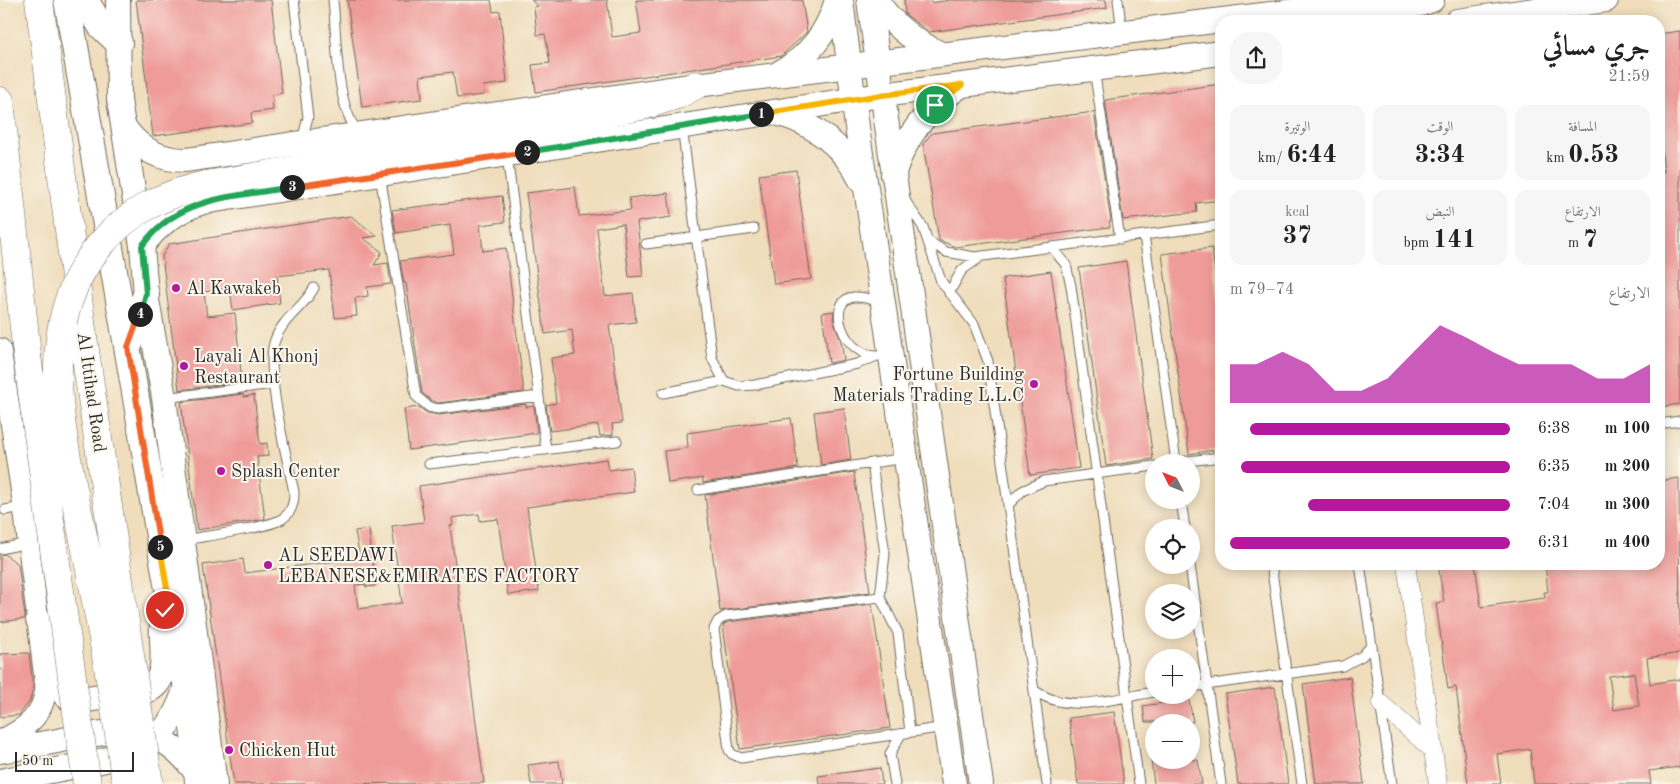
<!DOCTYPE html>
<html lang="ar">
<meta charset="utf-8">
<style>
body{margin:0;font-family:"Old Standard TT",Amiri,serif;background:#f6f6f6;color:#222;direction:rtl;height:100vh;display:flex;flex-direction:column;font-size:19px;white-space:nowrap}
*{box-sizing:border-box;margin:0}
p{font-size:16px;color:#767676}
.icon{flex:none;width:28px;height:28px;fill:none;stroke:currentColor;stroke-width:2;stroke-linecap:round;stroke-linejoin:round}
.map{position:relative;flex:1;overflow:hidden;direction:ltr}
.sheet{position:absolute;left:1215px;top:15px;width:450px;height:555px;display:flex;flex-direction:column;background:#fff;border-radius:20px;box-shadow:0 2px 12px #0003;direction:rtl}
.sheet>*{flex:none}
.needle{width:32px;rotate:312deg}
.controls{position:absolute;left:1145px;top:454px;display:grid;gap:10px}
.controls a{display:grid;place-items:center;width:55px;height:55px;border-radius:50%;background:#fff;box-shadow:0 2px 12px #0003;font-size:25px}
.scale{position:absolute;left:15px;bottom:12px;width:119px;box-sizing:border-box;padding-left:5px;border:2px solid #2b2b2b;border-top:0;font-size:14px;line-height:18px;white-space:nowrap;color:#2b2b2b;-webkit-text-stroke:4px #fbf7ec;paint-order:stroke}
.pin{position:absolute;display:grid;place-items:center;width:42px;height:42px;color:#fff;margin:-21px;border:2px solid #fff;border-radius:50%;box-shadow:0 1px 5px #0007}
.km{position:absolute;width:25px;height:25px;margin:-12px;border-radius:50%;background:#222;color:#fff;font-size:14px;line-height:25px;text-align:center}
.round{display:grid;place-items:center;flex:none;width:52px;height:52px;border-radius:20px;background:#f6f6f6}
.headline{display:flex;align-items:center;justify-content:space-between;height:85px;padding:0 15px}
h1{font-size:28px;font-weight:700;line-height:38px}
.figures{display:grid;grid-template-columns:repeat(3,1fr);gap:8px;height:85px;padding:5px 15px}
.figures div{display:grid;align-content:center;border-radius:12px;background:#f6f6f6;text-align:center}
.figures b{font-size:25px;font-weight:700}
.figures small{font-size:14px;font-weight:400}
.figures p{font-size:14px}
.chart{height:140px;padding:10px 15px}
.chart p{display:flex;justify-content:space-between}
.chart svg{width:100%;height:90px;margin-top:5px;fill:#b5179e;opacity:.7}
ul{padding:0 15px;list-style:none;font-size:16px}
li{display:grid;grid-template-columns:80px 60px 1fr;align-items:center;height:38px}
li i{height:12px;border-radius:6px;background:#b5179e}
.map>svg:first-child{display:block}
</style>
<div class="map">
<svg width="1680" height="784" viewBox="0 0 1680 784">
<rect width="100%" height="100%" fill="#fbf7ec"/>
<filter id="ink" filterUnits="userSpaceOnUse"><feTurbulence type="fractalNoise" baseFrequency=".02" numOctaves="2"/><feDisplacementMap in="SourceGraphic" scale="10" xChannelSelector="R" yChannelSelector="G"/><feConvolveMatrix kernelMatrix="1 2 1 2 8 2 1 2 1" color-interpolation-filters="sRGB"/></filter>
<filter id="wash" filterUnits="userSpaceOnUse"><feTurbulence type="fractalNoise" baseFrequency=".0096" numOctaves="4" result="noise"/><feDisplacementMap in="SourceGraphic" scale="20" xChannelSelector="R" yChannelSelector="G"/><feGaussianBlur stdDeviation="1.12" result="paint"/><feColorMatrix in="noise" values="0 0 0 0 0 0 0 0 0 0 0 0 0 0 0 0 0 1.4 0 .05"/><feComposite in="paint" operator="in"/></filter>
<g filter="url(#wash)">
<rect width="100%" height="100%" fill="#efddbb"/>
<g id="blocks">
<path fill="#ef9b99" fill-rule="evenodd" d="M136 0H271L282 93 272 95 273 110 251 113 252 123 153 136Z
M347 0H491L493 12 500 11 507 83 483 86 484 95 457 98 453 72 420 76 422 99 362 107Z
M531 0H607L612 37 641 33 636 0H802L807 32 781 56 536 92 532 65 550 63 545 34 537 35 534 7 538 6Z
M904 0H931V3L950 0H1106L1107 8 929 32 905 14Z
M1680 31V404L1659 407V173L1664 172 1659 129V34Z
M1221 84V200L1196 203 1197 212 1123 220 1105 100Z
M1094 112 1111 221 1109 222 1110 227 955 247 939 240 923 144 932 133Z
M796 170 811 279 774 284 759 175Z
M575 187 579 216 631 210 629 198 668 193 671 217 637 222 643 276 629 277 623 224 597 228 605 296 633 293 636 322 609 325 622 423 612 424 613 435 600 436 598 425 550 431 546 405 556 403 551 358 575 355 572 330 545 334 526 193Z
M502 196 505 222 480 225 483 251 506 248 524 392 438 403 432 401 422 393 406 283H404L400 261 454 254 450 225 396 233 392 210Z
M351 216 377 236 363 238 382 252 374 265 388 263 391 284 367 287 368 296 355 298 357 316 335 318 329 270 277 276 280 303 233 310 230 288 204 292 207 316 235 313 242 382 179 390 162 256 169 244Z
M1212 248 1221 321V449L1189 454 1162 254Z
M1126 261 1153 459 1106 466 1079 268Z
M1051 271 1079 468 1030 475 1003 278Z
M834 311 833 319 841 341 844 360 829 363 822 313Z
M243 394 244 397 254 395 260 444 267 443 268 456 257 457 265 519 197 530 181 402Z
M526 404V407L534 406 537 433 409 450 404 409 419 407 427 413 439 415Z
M844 408 851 460 821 465 814 412Z
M791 418 798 468 703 483V478L668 483 664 451 688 448 687 433Z
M607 459 609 470 631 467 634 492 527 507 539 591 508 595 498 519 480 521 479 514 452 518 453 525 450 526 484 783 234 784 203 565 243 559 245 573 360 558 355 531 369 529 375 586 366 587 365 584 355 585 358 609 402 603 392 526 424 522 419 486Z
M854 472 870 592 720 611 705 495Z
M1679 478 1680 653 1647 658 1650 684 1680 679V767L1649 771 1651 784H1534L1530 749 1497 754 1501 784H1468L1456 687 1448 689 1436 603 1444 602 1438 564H1475L1481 607 1545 598 1544 592H1548L1545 564H1659V481ZM1634 673 1639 706 1614 710 1609 676Z
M4 554 18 564 25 617 24 619 0 622V555Z
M872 604 890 728 740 749 723 625 728 622Z
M29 653 33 687 30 701 19 715 0 717V654Z
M1350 677 1364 784H1316L1303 684Z
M1275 687 1288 784H1238L1225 694Z
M1189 699 1193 722H1145L1143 706Z
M1114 712 1124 784H1078L1069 718Z
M1151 760H1198L1202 784H1154Z
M559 761 562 784H531L528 765Z
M880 768 882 784H819L818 776Z"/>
</g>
</g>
<g filter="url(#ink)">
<use href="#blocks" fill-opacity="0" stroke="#70695d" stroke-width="1"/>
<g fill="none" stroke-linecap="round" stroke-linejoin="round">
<defs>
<path id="service" d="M294 0 308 117 302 141
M333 0C337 36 335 105 358 132
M1118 0 1122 32
M1094 69 1120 239
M682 127 712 358 724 381 739 386 755 385 857 364 877 356
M507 156 546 450
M380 175 416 396 429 407 438 409 539 396
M904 199 923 227 941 281 974 324 988 361 1047 784
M1144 235 1176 462
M928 241 946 252 975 257 1221 225
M646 244 754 229
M1052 248 1066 265 1071 286 1139 784
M949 293 962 270 978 259
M879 356C842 357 825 300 854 297 863 296 873 300 881 302
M663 393 724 381
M164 398 274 384
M1659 424 1680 421
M1180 462 1221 457
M872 463 885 554 880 597 898 633 910 732
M429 464 617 441
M698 490 905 458
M1181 500 1185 528
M1008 505 1022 491 1044 481 1154 466
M5 510 24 507
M184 540C205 536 268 528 282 519 292 512 294 503 294 492 287 458 264 368 275 340 282 319 304 307 314 288
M0 549 28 543
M1271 564 1302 784
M1360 564 1392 784
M1190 565 1221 784
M880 597 726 616 718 621 714 629 729 750 732 754 741 758 945 727
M1191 687 1343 666 1362 656 1372 645
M1034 690C1067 715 1115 698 1154 692
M895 784 890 754 901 734"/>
<path id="minor" d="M1406 564 1438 784
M1381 704 1433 750"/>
<path id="tertiary" d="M0 349 24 507 46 687C44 716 25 729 0 741"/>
<path id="secondary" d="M118 0 119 100 142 246 146 294 164 398 215 784
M841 0 857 127 954 784
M869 0 981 784
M876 0C893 25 913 41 941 54
M1368 12 1421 4 1432 0
M1457 21 1606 0
M779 73C809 57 828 32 837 0
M776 113C814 123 844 147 862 182
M124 127C139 149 159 160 186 160L696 85 1384 0
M893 175C905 136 927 109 960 86
M142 246C158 224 177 210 203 202L881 95 1221 53
M0 751C24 747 48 743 72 738 128 728 161 723 198 775
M0 781C25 776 50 771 76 766 134 755 169 747 187 683"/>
<path id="primary" d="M67 0C99 182 131 365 161 548 173 627 195 703 198 784
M85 0 101 26 119 43
M130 343 146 294
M39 620C45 628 50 634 53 643 59 662 53 701 81 700L149 689C174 675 158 638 164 614"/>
<path id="trunk" d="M39 0 83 337
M0 101 27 356
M206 185 411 150 646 105 677 95 696 85"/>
</defs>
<use href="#service" stroke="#70695d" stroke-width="11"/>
<use href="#minor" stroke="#70695d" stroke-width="19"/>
<use href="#tertiary" stroke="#70695d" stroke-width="23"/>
<use href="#secondary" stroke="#70695d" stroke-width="26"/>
<use href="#primary" stroke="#70695d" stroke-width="28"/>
<use href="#trunk" stroke="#70695d" stroke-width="29"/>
<use href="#service" stroke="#fff" stroke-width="9"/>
<use href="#minor" stroke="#fff" stroke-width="18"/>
<use href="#tertiary" stroke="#fff" stroke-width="21"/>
<use href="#secondary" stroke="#fff" stroke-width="24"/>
<use href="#primary" stroke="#fff" stroke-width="26"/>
<use href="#trunk" stroke="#fff" stroke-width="28"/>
<defs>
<path id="trunk-bridge" d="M83 337 149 784
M27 356 87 784
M126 784C116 709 103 635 88 560 69 459 25 333 100 245 129 211 163 194 206 185"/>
</defs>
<use href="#trunk-bridge" stroke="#70695d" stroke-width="29" stroke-linecap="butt"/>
<use href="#trunk-bridge" stroke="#fff" stroke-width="28"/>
</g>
</g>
<g fill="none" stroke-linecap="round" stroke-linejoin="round" filter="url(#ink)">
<defs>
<path id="split-1" d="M761 114 882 95 962 85 935 105"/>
<path id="split-2" d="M527 152 761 114"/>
<path id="split-3" d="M292 187 527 152"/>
<path id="split-4" d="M140 314 146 294 142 246C178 195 237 197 292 187"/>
<path id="split-5" d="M140 314 128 347 160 547"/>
<path id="split-6" d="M160 547 169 600 165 610"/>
</defs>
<use href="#split-1" stroke="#fff" stroke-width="10"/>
<use href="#split-2" stroke="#fff" stroke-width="10"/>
<use href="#split-3" stroke="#fff" stroke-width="10"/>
<use href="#split-4" stroke="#fff" stroke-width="10"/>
<use href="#split-5" stroke="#fff" stroke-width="10"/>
<use href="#split-6" stroke="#fff" stroke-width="10"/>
<use href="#split-1" stroke="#f5b400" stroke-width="6"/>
<use href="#split-2" stroke="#22a559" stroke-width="6"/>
<use href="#split-3" stroke="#f0652b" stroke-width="6"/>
<use href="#split-4" stroke="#22a559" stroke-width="6"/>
<use href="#split-5" stroke="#f0652b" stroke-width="6"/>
<use href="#split-6" stroke="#f5b400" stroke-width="6"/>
</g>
<g fill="#b5179e" stroke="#fbf7ec" stroke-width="2">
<circle cx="176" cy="288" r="5"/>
<circle cx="184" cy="366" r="5"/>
<circle cx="1034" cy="384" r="5"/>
<circle cx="221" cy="471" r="5"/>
<circle cx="268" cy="565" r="5"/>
<circle cx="229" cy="750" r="5"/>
</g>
<g text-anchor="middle" stroke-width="4" stroke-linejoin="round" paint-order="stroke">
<g font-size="18" fill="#2b2b2b" stroke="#fbf7ec" text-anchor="start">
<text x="186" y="294">Al Kawakeb</text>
<text x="194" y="362">Layali Al Khonj<tspan x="194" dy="21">Restaurant</tspan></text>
<text x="1024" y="380" text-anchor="end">Fortune Building<tspan x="1024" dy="21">Materials Trading L.L.C</tspan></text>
<text x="231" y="477">Splash Center</text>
<text x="278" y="561">AL SEEDAWI<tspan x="278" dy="21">LEBANESE&amp;EMIRATES FACTORY</tspan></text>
<text x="239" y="756">Chicken Hut</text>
</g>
<g font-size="18" fill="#2b2b2b" stroke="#fbf7ec">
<text transform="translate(92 392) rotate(82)" y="6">Al Ittihad Road</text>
</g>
</g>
</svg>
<div class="controls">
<a><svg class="needle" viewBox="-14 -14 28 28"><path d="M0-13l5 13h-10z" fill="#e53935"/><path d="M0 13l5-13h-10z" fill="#767676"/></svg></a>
<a><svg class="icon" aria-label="locate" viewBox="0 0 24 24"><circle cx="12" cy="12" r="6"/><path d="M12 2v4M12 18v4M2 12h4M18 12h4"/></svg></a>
<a><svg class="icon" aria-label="layers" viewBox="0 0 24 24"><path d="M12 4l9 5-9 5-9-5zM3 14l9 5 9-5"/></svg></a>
<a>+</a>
<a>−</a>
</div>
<div class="scale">50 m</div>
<div class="pin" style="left:935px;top:105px;background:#1e9e55"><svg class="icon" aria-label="arrive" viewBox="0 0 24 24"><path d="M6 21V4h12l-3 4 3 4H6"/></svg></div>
<div class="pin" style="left:165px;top:610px;background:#d93025"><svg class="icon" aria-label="check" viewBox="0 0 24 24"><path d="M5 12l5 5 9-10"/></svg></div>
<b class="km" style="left:761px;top:114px">1</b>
<b class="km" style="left:527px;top:152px">2</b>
<b class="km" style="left:292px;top:187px">3</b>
<b class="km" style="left:140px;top:314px">4</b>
<b class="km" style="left:160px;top:547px">5</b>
<section class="sheet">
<div class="headline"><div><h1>جري مسائي</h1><p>21:59</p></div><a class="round"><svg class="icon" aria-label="share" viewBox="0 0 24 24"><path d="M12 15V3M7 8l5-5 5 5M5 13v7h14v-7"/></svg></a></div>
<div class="figures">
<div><p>المسافة</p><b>0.53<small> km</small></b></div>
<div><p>الوقت</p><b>3:34</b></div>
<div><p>الوتيرة</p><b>6:44<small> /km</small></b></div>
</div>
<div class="figures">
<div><p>الارتفاع</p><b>7<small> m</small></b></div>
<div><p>النبض</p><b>141<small> bpm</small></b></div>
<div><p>kcal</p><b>37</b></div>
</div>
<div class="chart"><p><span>الارتفاع</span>74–79 m</p>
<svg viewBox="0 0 160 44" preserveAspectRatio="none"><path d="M0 44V25L10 25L20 19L30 25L40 38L50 38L60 32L70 19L80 6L90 12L100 19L110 25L120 25L130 25L140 32L150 32L160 25V44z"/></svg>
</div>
<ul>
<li><b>100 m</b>6:38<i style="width:93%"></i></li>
<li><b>200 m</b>6:35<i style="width:96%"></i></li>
<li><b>300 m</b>7:04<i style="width:72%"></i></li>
<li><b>400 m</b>6:31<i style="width:100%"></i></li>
</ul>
</section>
</div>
